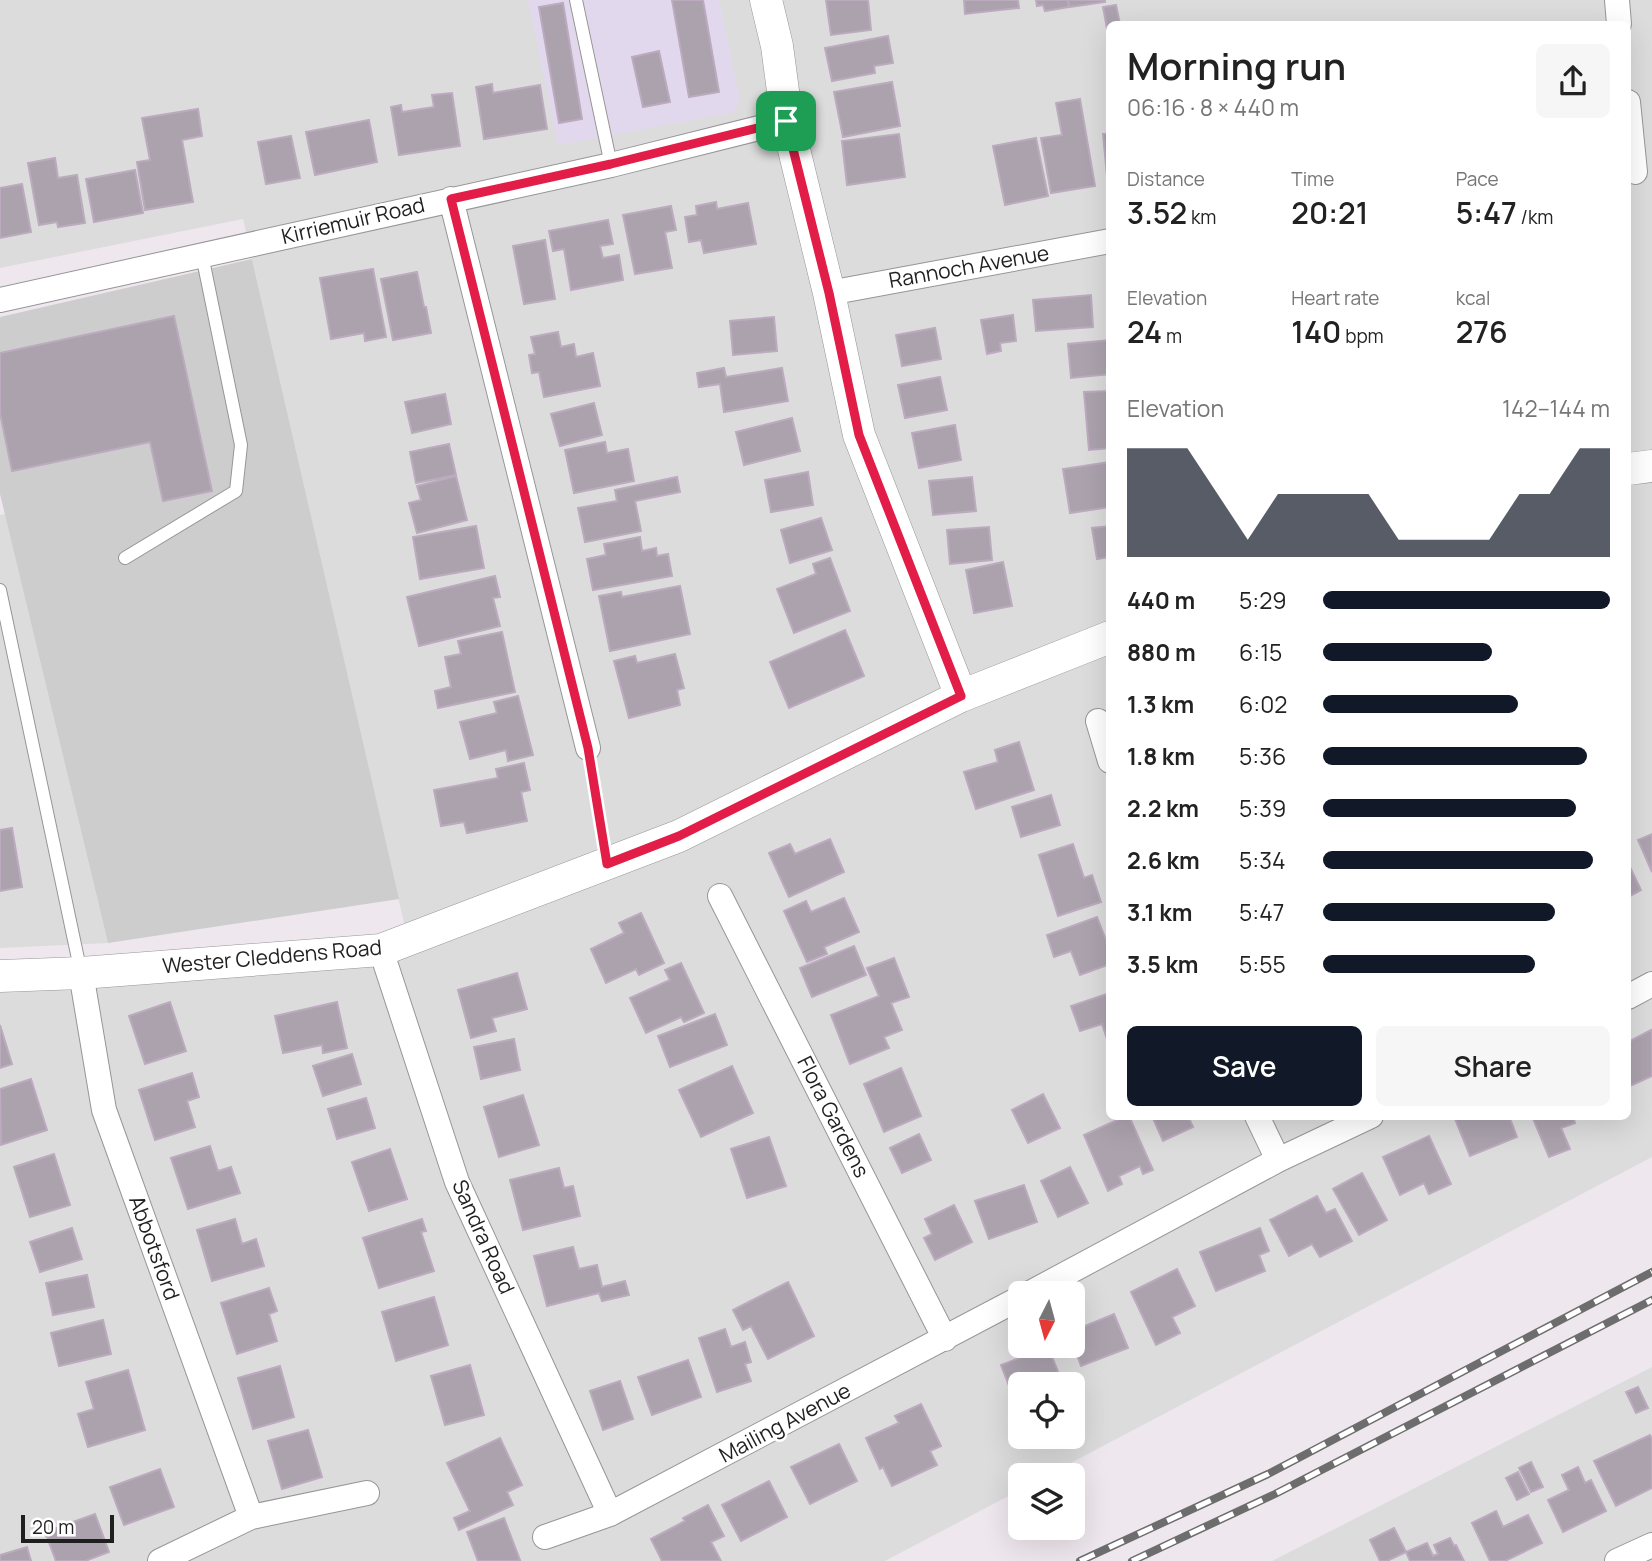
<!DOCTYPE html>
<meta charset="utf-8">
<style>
body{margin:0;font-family:Manrope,sans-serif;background:#f6f6f6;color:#222;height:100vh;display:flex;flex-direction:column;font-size:26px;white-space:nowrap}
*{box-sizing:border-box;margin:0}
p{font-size:23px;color:#767676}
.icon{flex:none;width:38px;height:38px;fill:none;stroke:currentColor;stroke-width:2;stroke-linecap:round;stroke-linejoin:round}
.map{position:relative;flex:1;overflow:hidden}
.panel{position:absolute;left:1106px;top:21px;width:525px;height:1099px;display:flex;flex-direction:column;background:#fff;border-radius:10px;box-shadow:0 7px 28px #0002}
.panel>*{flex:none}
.needle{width:46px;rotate:186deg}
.controls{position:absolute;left:1008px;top:1281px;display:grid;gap:14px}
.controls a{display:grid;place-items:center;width:77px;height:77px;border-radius:10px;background:#fff;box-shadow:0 7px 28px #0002;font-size:35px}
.scale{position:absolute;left:21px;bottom:18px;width:93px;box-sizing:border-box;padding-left:7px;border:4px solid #1f1f1f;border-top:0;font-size:19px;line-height:24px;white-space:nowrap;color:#1f1f1f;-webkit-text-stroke:5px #fff;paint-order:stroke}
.pin{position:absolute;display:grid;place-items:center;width:60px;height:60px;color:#fff;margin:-30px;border-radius:14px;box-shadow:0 4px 10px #0006}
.round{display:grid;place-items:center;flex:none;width:74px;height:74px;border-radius:10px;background:#f6f6f6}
.summary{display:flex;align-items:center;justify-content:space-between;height:119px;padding:0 21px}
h1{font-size:38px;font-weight:600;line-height:52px}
.figures{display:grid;grid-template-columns:repeat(3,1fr);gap:10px;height:119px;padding:7px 21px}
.figures div{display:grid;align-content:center}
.figures b{font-size:30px;font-weight:600}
.figures small{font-size:19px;font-weight:400}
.figures p{font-size:19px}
.chart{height:196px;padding:14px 21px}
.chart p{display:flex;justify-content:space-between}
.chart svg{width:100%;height:126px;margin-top:7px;fill:#111827;opacity:.7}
.action{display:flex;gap:14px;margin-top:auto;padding:14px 21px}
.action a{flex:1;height:80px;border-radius:10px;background:#111827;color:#fff;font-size:28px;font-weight:600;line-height:80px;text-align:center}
.action a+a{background:#f6f6f6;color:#222}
ul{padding:0 21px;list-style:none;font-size:23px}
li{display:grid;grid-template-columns:112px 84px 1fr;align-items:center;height:52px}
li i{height:18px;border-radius:9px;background:#111827}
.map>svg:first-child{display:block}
</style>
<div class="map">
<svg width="1652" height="1561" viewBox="0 0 1652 1561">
<rect width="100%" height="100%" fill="#efe7ee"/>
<path fill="#dddcdd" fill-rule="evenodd" d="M0 0H1652V1157L1048 1475H1020V1490L885 1561H0V987L406 932 243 219 0 268ZM1110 24H1628V1116H1110ZM1020 1293H1073V1346H1020ZM1020 1384H1073V1437H1020Z
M5 514 108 943 0 948V515Z
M1652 1367V1561H1272Z"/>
<path fill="#e2d8ed" d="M528 0H719L739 97 735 112 558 145Z"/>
<path fill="#cdcdcd" d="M252 259 399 899 108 943 0 494V317Z"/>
<path fill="#aba2ad" stroke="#bcaabf" stroke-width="2" d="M672 0H703L719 92 689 97Z
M826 0H868L871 30 831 35Z
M964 0H1018L1019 8 965 14Z
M1036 0H1068L1069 7 1045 11 1043 5 1037 6Z
M1068 0H1105V2L1069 7Z
M563 3 582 119 559 123 539 7Z
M1116 5 1120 24H1110L1108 34 1103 7Z
M888 36 893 63 874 66 875 73 832 81 825 48Z
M659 51 670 102 643 107 632 57Z
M892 82 900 126 843 137 834 92Z
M492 84 493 93 540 85 547 129 484 139 476 87Z
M452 93 460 146 399 155 391 107 401 105 402 112 434 107 432 95Z
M1080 99 1095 186 1051 193 1041 138 1062 135 1056 103Z
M198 109 202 136 182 140 193 202 145 210 137 162 150 160 142 118Z
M369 120 377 162 315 175 306 132Z
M899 134 905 177 847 185 842 141Z
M1103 134H1110V175L1107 176Z
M291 136 300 178 266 184 258 142Z
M1036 138 1048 196 1005 205 993 146Z
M55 158 58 178 77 175 85 223 58 227 57 222 39 225 28 163Z
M135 170 143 213 94 222 86 179Z
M22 184 31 232 0 238V188Z
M716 202 717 209 748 203 756 244 704 253 701 240 689 242 685 217 697 215 696 206Z
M671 206 676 230 665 232 672 268 635 274 623 215Z
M608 220 613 244 600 246 603 258 619 255 623 280 571 290 564 249 553 251 549 231Z
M545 240 555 299 524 304 513 246Z
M373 269 386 337 365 341 364 333 331 339 320 278Z
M417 272 424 307H426L431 333 393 340 381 279Z
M1091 295 1093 327 1036 331 1033 300Z
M1013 315 1016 341 1000 343 1001 351 987 354 981 320Z
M174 316 212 491 163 501 150 442 12 471 0 413V353Z
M774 317 777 351 733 355 730 321Z
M935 328 941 359 902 366 896 335Z
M558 332 561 347 574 344 576 357 593 353 600 386 544 397 539 372 532 373 529 355 535 354 531 337Z
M1110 340V374L1071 378 1068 344Z
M724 368 726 377 782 368 788 401 724 412 720 384 699 387 697 373Z
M940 377 947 410 905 418 898 385Z
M1110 391V448L1089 450 1084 392Z
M445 394 451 424 412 433 405 402Z
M594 403 602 435 560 446 551 414Z
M792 418 800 451 744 465 736 432Z
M955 425 961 460 919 468 912 433Z
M605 442 607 453 628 449 634 481 574 493 565 450Z
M449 444 456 475 416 483 410 452Z
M1110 462V507L1070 513 1063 469Z
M808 472 813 505 771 512 765 480Z
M456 476 467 520 417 533 409 503 421 500 417 486Z
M677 477 680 492 635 501 641 531 585 542 578 508 617 501 615 490Z
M972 477 976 511 933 515 929 481Z
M821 518 832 550 790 563 781 530Z
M476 526 484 568 420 579 413 537Z
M1110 526V557L1097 559 1092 528Z
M989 527 992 560 950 564 947 530Z
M640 537 642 551 656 548 657 556 668 554 672 576 593 590 587 559 606 555 604 544Z
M830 558 850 611 794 633 777 589 816 574 813 564Z
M1003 562 1012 606 974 613 966 570Z
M495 576 500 597 493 598 500 626 419 646 407 597Z
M680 586 690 634 610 651 599 596 621 592 622 597Z
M845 630 864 676 789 708 770 662Z
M502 632 515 692 438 708 435 691 451 687 445 657 461 654 458 641Z
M675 654 684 688 677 690 680 705 629 718 614 661 635 656 637 663Z
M518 696 533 755 508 761 506 750 470 759 460 722 497 713 494 702Z
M1019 742 1034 790 976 809 964 772 998 762 995 750Z
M524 763 530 790 521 792 527 821 467 833 464 822 441 826 434 790 498 778 496 769Z
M1051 795 1060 825 1021 837 1012 807Z
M12 828 22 887 0 891V830Z
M1652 834V872L1638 840Z
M830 839 844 872 789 897 769 853 790 844 795 854Z
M1073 844 1084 878 1092 875 1101 902 1058 916 1039 855Z
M1628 863 1641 890 1628 897Z
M844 898 859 932 824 947 827 954 807 962 784 911 806 901 811 912Z
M641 913 664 963 639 975 636 969 606 983 591 949 624 933 619 923Z
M1097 917 1110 950V964L1080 975 1071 951 1054 957 1047 935Z
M854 946 866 975 812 997 800 968Z
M894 958 909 997 891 1003 902 1030 884 1037 889 1048 850 1064 831 1015 879 996 867 968Z
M681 963 704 1013 684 1022 681 1017 646 1033 630 998 670 980 665 970Z
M517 973 527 1009 492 1018 496 1031 471 1038 458 990Z
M1110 993V1045H1109L1102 1024 1080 1031 1071 1006Z
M170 1002 186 1051 145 1064 129 1016Z
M337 1002 347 1048 323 1053 322 1045 283 1053 275 1016Z
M715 1014 727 1045 670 1067 658 1036Z
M0 1025 12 1064 0 1068Z
M1651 1030 1652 1033V1076L1628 1087V1042Z
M514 1039 520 1070 481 1079 474 1047Z
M352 1054 361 1084 323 1096 313 1066Z
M732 1066 753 1113 701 1137 679 1090Z
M901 1068 921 1116 884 1132 864 1084Z
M192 1073 199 1097 187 1101 195 1127 155 1140 139 1090Z
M31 1079 47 1130 1 1145 0 1089Z
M1043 1094 1060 1128 1028 1143 1012 1110Z
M523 1095 539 1145 499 1157 484 1107Z
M366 1098 375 1128 337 1139 328 1109Z
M1126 1116H1129L1153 1170 1143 1174 1140 1166 1119 1176 1122 1184 1108 1191 1084 1135Z
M1152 1116H1188L1193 1127 1163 1141Z
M1460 1116H1509L1517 1137 1470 1156 1455 1119Z
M1532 1116H1573L1575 1123 1561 1128 1570 1149 1549 1157Z
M919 1134 931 1160 902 1173 890 1148Z
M1429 1136 1451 1184 1429 1194 1424 1183 1400 1195 1383 1157Z
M769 1137 786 1186 747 1198 731 1149Z
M210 1146 218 1171 231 1167 240 1193 188 1209 171 1158Z
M390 1149 407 1199 369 1211 352 1162Z
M54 1154 70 1205 30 1217 14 1167Z
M1070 1167 1088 1203 1058 1217 1041 1181Z
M559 1168 564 1188 573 1186 580 1216 523 1230 510 1180Z
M1362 1173 1387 1220 1359 1235 1333 1189Z
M1024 1185 1037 1222 989 1239 975 1201Z
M1317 1196 1326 1213 1335 1209 1352 1241 1320 1257 1312 1244 1289 1256 1270 1220Z
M954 1205 972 1242 935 1260 924 1238 932 1234 925 1219Z
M235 1219 242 1244 256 1239 264 1266 212 1281 197 1230Z
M422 1219 426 1231 421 1232 434 1271 379 1288 363 1238Z
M72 1228 82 1259 40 1272 30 1242Z
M1260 1228 1269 1251 1259 1255 1265 1271 1216 1291 1200 1252Z
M573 1247 579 1269 597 1265 602 1287 625 1281 629 1295 602 1301 599 1293 547 1306 534 1256Z
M1177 1269 1195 1306 1172 1317 1180 1333 1156 1345 1131 1292Z
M87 1275 94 1307 53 1315 46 1283Z
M788 1282 814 1336 768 1359 751 1326 743 1330 733 1310Z
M269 1288 277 1311 269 1314 277 1341 237 1354 221 1303Z
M434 1297 448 1345 396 1361 382 1312Z
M1114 1314 1128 1348 1081 1366 1073 1344V1331Z
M103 1320 111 1354 59 1366 51 1333Z
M725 1329 731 1347 745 1342 751 1362 745 1364 751 1381 717 1392 699 1338Z
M1048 1347 1063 1384H1020V1414L1001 1365Z
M688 1360 701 1397 652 1415 638 1377Z
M470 1365 484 1415 445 1425 431 1376Z
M280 1366 294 1417 253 1429 238 1378Z
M128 1370 145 1430 88 1447 78 1414 94 1409 86 1382Z
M620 1381 633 1419 603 1430 590 1391Z
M1638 1387 1648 1408 1636 1413 1626 1392Z
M921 1404 941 1446 930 1451 937 1465 892 1486 883 1467 880 1469 866 1438 899 1423 895 1416Z
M308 1430 322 1477 282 1489 268 1441Z
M1650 1435 1652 1439V1488L1616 1506 1594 1461Z
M500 1438 522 1485 507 1492 513 1505 459 1530 454 1518 470 1511 447 1463Z
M839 1444 857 1481 810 1504 791 1467Z
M1531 1462 1543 1487 1531 1492 1519 1468Z
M1578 1467 1585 1483 1591 1480 1606 1511 1563 1532 1548 1500 1569 1490 1562 1475Z
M160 1469 174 1507 124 1525 110 1487Z
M1518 1472 1529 1494 1517 1500 1506 1478Z
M769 1481 787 1517 741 1541 722 1505Z
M708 1505 724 1536 711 1542 721 1561H662L651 1539 685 1521 683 1518Z
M1496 1511 1503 1527 1528 1515 1542 1543 1505 1561H1490L1472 1523Z
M95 1514 109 1552 85 1561H56L45 1532Z
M504 1518 520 1560 516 1561H478L467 1532Z
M1394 1528 1406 1552 1387 1561H1380L1370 1540Z
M1450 1538 1454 1546 1456 1545 1464 1561H1410L1406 1552 1427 1543 1433 1556 1438 1554 1434 1545Z
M27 1547 31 1561H0V1555Z"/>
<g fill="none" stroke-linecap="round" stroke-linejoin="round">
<defs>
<path id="service" d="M576 0 611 165
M125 558 236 491 241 445 202 255
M0 590 81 973"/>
<path id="minor" d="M1617 0 1619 24
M1628 102 1635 172
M451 199 588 748
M829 293 1110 241
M0 300 611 165 787 121
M1098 721 1110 761
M720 896 945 1339
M381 950 457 1182 610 1514
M81 973 104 1110 251 1517
M1628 997 1652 984
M1257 1116 1278 1160
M1030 1293 1278 1160 1371 1116
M545 1537 610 1514 1020 1298
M160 1561 251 1517 367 1493
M1617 1561 1652 1545"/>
<path id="tertiary" d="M766 0 777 46 787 121 829 293 859 435 961 696
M1628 469 1652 466
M0 976 81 973 381 950 679 836 961 696 1110 637"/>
</defs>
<use href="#service" stroke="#969696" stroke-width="14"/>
<use href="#minor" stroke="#969696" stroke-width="26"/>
<use href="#tertiary" stroke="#969696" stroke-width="33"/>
<path stroke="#b77cea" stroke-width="4.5" stroke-dasharray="3.5 3.5" stroke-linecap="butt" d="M592 773 602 834"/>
<use href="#service" stroke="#fff" stroke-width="12"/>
<use href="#minor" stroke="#fff" stroke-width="24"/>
<use href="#tertiary" stroke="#fff" stroke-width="32"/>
<defs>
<path id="rail" d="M1080 1561 1268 1474 1652 1272
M1132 1561 1275 1494 1652 1300"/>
</defs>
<use href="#rail" stroke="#6d6d6d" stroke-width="8"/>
<use href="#rail" stroke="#fff" stroke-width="5" stroke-dasharray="16" stroke-linecap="butt"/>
</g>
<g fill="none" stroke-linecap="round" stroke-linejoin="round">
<defs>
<path id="route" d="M786 121 829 293 859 435 961 696 679 836 607 864 588 748 451 199 611 164Z"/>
</defs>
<use href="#route" stroke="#fff" stroke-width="14"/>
<use href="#route" stroke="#e11d48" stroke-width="9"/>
</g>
<g text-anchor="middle" stroke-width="5" stroke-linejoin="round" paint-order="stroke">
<g font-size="21" fill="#1f1f1f" stroke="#fff">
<text transform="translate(353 221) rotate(-13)" y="7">Kirriemuir Road</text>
<text transform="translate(969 267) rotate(-10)" y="7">Rannoch Avenue</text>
<text transform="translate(272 957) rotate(-5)" y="7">Wester Cleddens Road</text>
<text transform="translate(833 1117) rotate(63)" y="7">Flora Gardens</text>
<text transform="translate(483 1237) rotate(66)" y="7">Sandra Road</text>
<text transform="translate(154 1248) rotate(70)" y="7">Abbotsford</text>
<text transform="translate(785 1423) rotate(-28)" y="7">Mailing Avenue</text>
</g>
</g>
</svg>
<div class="controls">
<a><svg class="needle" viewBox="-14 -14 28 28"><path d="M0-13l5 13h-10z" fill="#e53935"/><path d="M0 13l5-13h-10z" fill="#767676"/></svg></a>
<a><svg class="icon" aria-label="locate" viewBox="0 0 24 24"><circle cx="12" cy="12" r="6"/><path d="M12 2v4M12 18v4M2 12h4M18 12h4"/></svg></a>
<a><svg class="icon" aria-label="layers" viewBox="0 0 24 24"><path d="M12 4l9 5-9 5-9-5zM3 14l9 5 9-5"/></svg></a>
</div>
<div class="scale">20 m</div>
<div class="pin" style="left:786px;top:121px;background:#1e9e55"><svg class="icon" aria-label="arrive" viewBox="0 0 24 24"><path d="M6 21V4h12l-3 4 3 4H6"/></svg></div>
<section class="panel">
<div class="summary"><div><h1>Morning run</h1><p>06:16 · 8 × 440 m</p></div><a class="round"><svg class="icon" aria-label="share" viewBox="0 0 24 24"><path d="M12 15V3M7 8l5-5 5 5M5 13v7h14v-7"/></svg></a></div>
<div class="figures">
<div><p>Distance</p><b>3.52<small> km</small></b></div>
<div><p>Time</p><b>20:21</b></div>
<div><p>Pace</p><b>5:47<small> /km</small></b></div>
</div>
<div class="figures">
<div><p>Elevation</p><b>24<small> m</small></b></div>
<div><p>Heart rate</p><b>140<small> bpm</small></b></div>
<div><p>kcal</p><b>276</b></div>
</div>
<div class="chart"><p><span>Elevation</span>142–144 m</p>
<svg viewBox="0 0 160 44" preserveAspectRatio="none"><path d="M0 44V6L10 6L20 6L30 22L40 38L50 22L60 22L70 22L80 22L90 38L100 38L110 38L120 38L130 22L140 22L150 6L160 6V44z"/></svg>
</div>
<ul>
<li><b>440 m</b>5:29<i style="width:100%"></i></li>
<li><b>880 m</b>6:15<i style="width:59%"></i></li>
<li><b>1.3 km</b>6:02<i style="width:68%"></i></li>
<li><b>1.8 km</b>5:36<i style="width:92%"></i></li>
<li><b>2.2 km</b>5:39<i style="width:88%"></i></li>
<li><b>2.6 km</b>5:34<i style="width:94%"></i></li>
<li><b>3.1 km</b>5:47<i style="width:81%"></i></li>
<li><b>3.5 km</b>5:55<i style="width:74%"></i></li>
</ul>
<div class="action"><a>Save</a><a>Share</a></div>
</section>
</div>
